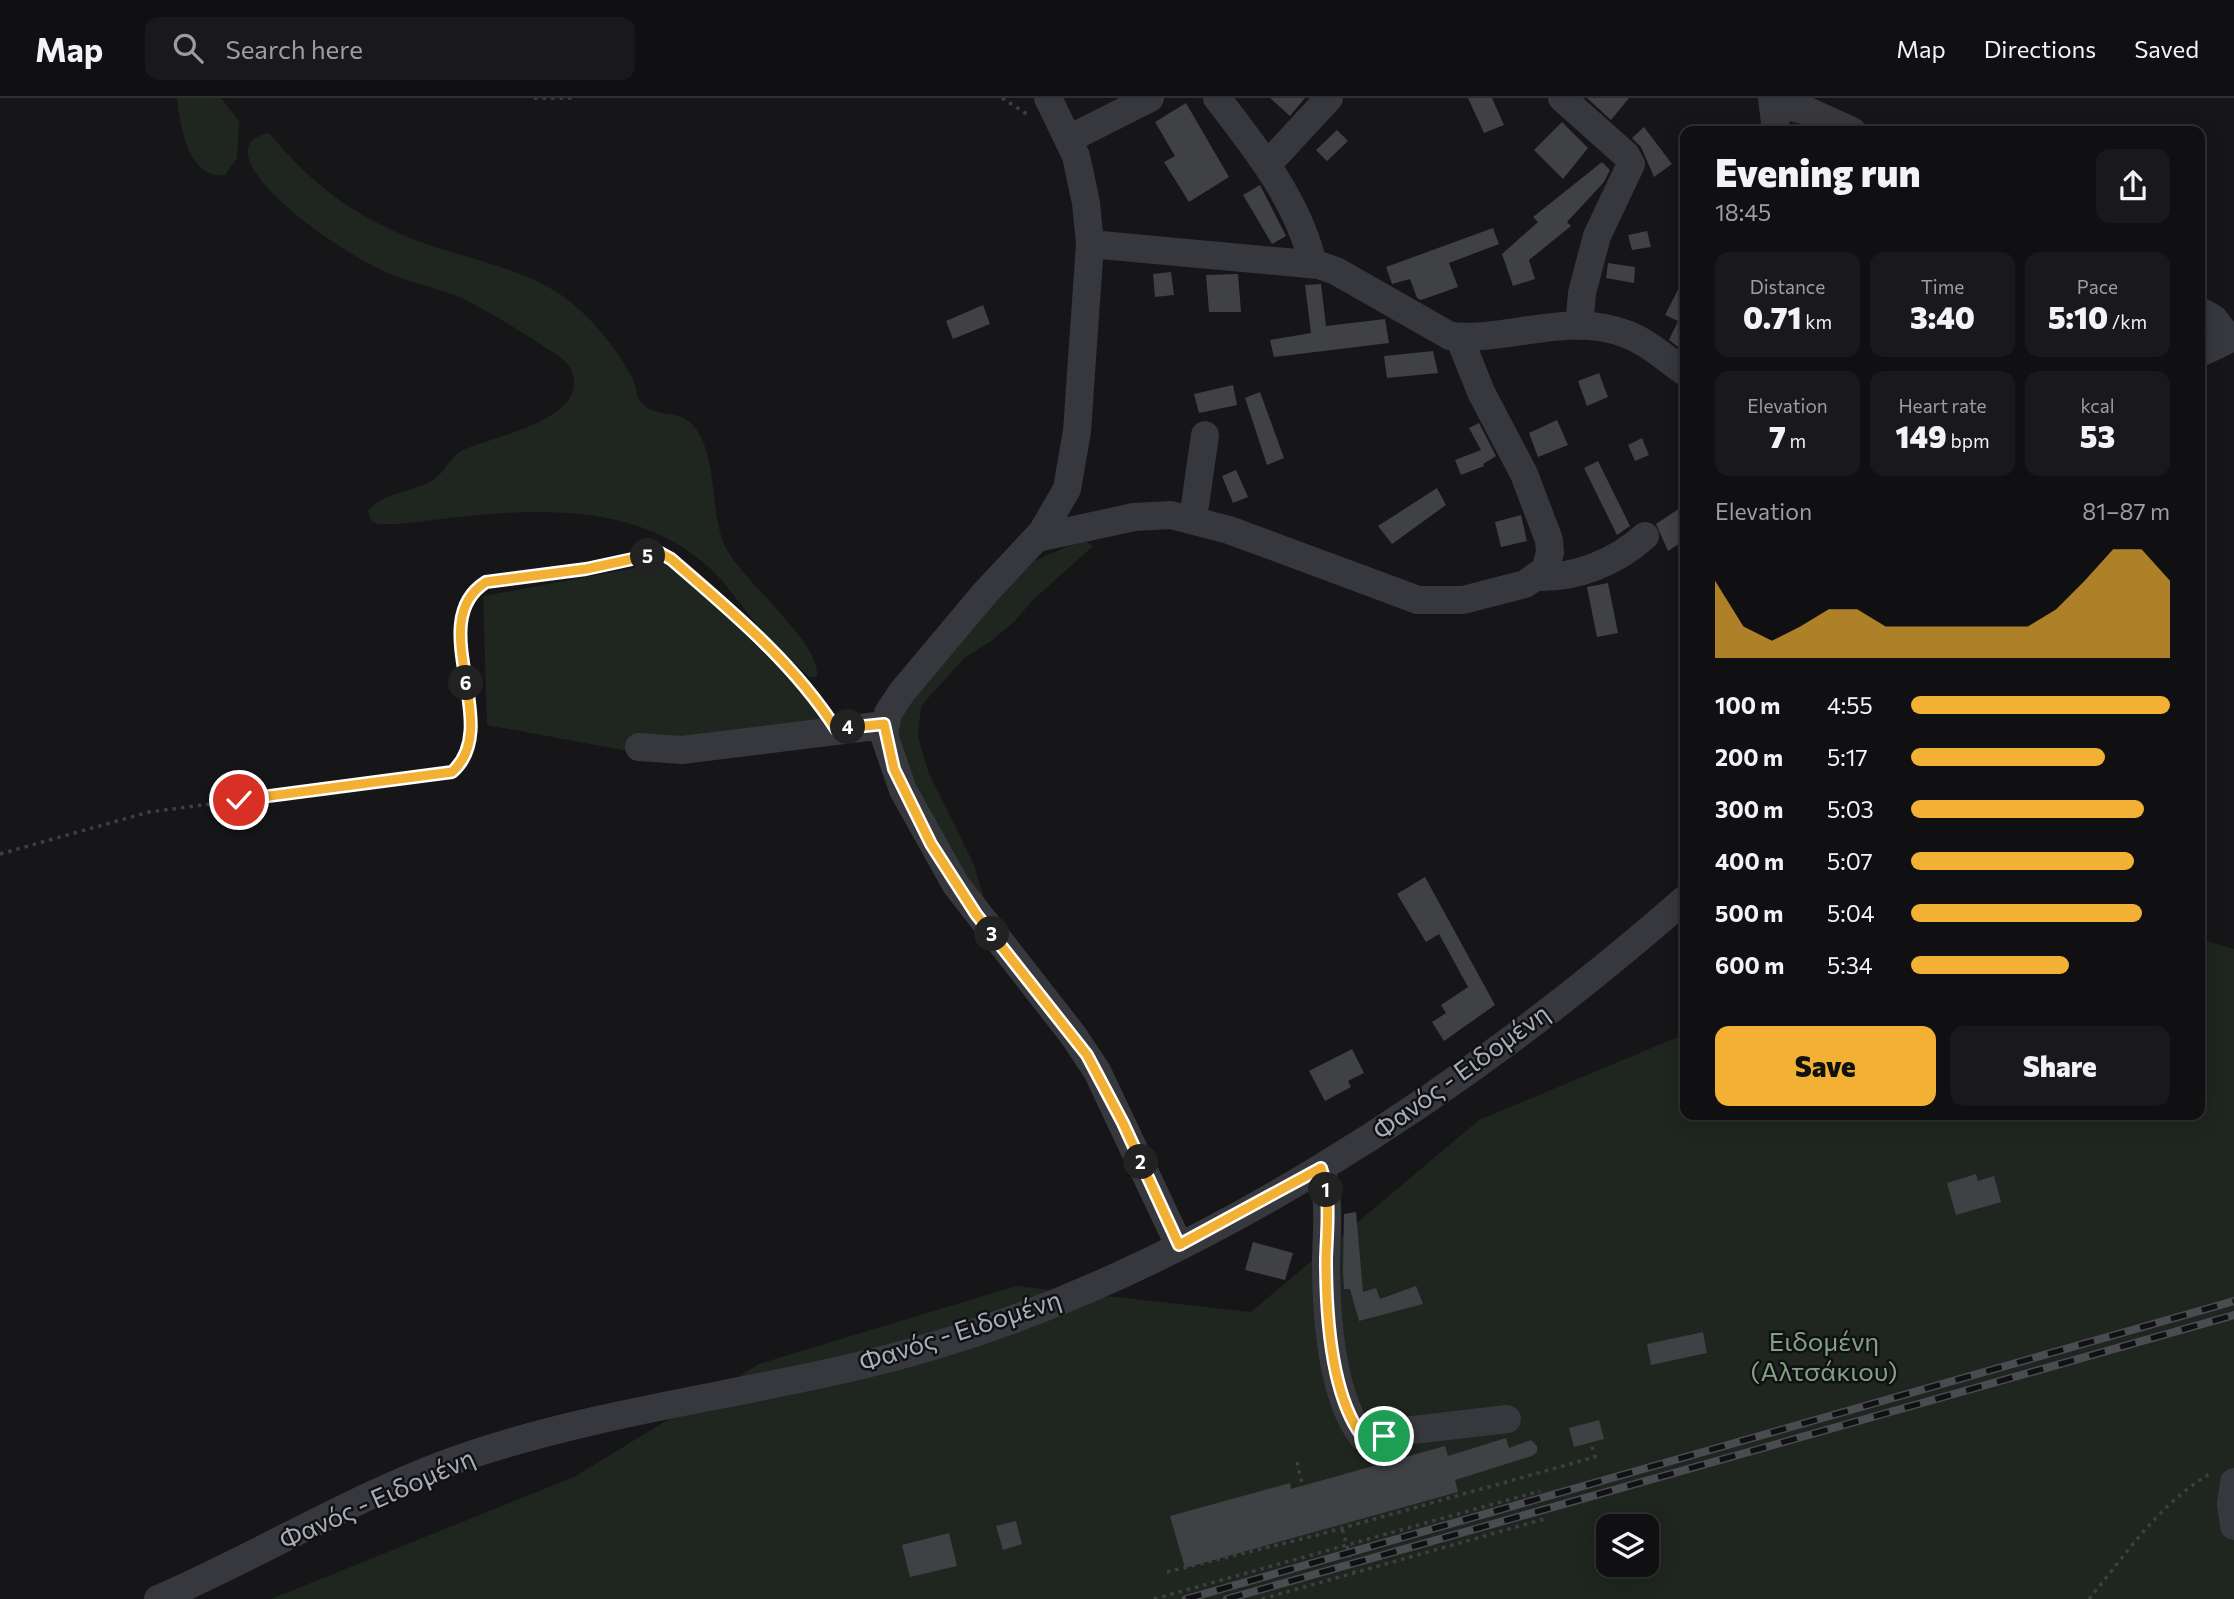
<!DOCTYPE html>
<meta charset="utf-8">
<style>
body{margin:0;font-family:Commissioner,sans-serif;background:#19191b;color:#f1f3f6;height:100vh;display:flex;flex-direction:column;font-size:26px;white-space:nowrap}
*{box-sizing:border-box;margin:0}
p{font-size:23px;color:#9c9d9f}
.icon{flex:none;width:38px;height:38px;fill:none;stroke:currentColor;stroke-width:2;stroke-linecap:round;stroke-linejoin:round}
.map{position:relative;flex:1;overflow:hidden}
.sheet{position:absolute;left:1680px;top:28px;width:525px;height:994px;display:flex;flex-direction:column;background:#101012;border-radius:14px;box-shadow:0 4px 18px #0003,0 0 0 2px #303032}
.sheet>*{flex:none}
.tools{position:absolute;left:1596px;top:1416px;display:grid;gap:14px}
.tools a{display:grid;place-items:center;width:63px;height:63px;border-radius:14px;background:#101012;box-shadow:0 4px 18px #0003,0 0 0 2px #303032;font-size:35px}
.pin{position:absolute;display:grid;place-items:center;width:60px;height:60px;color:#fff;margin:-30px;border:4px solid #fff;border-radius:50%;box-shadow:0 2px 7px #0007}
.km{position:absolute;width:35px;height:35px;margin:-18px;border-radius:50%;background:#222;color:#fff;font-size:19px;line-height:35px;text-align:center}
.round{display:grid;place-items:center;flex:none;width:74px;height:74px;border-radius:14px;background:#19191b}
.summary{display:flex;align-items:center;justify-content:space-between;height:119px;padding:0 35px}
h1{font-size:38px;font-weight:800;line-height:52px}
.metrics{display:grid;grid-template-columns:repeat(3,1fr);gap:10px;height:119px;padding:7px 35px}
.metrics div{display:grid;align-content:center;border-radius:14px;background:#19191b;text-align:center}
.metrics b{font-size:30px;font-weight:800}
.metrics small{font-size:19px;font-weight:400}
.metrics p{font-size:19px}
.chart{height:196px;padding:14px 35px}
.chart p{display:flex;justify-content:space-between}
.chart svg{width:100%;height:126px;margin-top:7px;fill:#f2b134;opacity:.7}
.primary-button{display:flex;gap:14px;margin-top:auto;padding:14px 35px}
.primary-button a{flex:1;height:80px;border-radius:14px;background:#f2b134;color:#111;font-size:28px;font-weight:800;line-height:80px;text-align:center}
.primary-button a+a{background:#19191b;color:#f1f3f6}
ul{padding:0 35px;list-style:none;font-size:23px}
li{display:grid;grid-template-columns:112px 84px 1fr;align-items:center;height:52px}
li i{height:18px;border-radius:9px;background:#f2b134}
header{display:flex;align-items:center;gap:42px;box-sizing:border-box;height:98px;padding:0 35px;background:#101012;border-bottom:2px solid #303032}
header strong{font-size:33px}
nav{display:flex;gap:38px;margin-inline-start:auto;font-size:24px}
.search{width:490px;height:63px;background:#19191b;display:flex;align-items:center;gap:18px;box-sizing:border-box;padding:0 24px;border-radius:14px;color:#9c9d9f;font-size:26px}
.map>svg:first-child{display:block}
</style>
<header>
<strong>Map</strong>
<div class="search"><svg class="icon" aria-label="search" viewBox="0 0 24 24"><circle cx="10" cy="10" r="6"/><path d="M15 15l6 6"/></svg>Search here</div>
<nav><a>Map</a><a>Directions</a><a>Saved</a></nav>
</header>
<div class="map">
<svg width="2234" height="1501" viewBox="0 0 2234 1501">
<rect width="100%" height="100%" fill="#161618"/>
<path fill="#1e261f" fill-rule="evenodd" d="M177 0H221L239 23 237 60 225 77C188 81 180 28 177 0Z
M269 35C315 90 359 122 426 146 470 161 515 169 555 193 586 212 619 251 634 284 637 290 636 299 641 304 654 321 677 310 692 326 720 357 708 418 727 452 746 486 821 545 817 579H809C790 561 770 543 753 522 740 506 728 488 713 473 628 392 504 414 399 426H378L371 423 368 413C382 395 411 394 430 384 445 376 449 359 463 352 492 339 575 324 574 284 574 272 568 265 559 258 528 238 496 217 463 201 442 191 419 187 398 179 363 166 324 139 295 116 276 100 216 46 269 35Z
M1083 442 1093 448 1032 503 1015 523 991 543 964 560 921 608 918 639 928 673 974 767 990 820 892 645 907 598 1034 463Z
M662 465 670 468 758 546 811 606 825 627 628 653 487 627 483 498Z
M2200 841 2234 851V1501H271L574 1379 759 1266 1016 1188 1251 1214 1479 1022 1685 936V1017H2200ZM1608 1428H1647V1466H1608Z"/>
<path fill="#404145" d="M1270 0H1305L1290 18Z
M1468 0H1492L1504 27 1484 35Z
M1587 0H1629L1611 22Z
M1186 5 1229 79 1189 104 1164 64 1175 58 1155 24Z
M1562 24 1588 50 1563 81 1534 52Z
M1644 29 1672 66 1654 79 1641 49 1632 40Z
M1337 32 1348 43 1327 63 1316 52Z
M1602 64 1610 72 1604 84 1567 124 1571 128 1529 162 1535 181 1513 188 1502 156 1538 124 1533 119Z
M1260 87 1286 138 1272 146 1243 97Z
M1493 130 1499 146 1449 165 1458 189 1421 202 1417 200 1410 181 1392 186 1386 169Z
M1647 133 1651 149 1632 152 1628 137Z
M1608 165 1635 169 1634 185 1606 180Z
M1171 174 1174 197 1155 199 1153 176Z
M1238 176 1241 214H1209L1206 177Z
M1685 178V254L1669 242 1678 223 1665 217Z
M1321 186 1326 228 1385 221 1389 245 1274 259 1270 242 1311 235 1305 187Z
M983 207 990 226 953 241 946 223Z
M1433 253 1438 275 1387 280 1384 258Z
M1599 275 1608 299 1587 308 1578 283Z
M1233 287 1237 307 1199 315 1194 296Z
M1260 294 1284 360 1267 367 1245 300Z
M1557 322 1568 347 1538 359 1529 335Z
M1479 325 1496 358 1483 366 1484 368 1461 377 1455 362 1481 352 1469 330Z
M1642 340 1649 357 1635 363 1628 347Z
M1598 363 1630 428 1617 437 1584 370Z
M1236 372 1248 399 1233 405 1222 378Z
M1437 390 1446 407 1392 446 1378 428Z
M1680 410 1685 419V442L1668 453 1656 426Z
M1521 417 1527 443 1501 449 1495 424Z
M1608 485 1618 535 1597 539 1587 489Z
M1425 779 1495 907 1444 943 1432 924 1446 915 1441 907 1468 889 1439 836 1426 844 1397 796Z
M1352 951 1364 975 1348 983 1351 989 1325 1003 1309 973Z
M1976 1076 1978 1083 1994 1078 2001 1104 1956 1117 1947 1085Z
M1356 1114 1363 1194 1376 1190 1380 1201 1416 1188 1423 1206 1359 1223 1350 1191H1344L1343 1173 1344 1116Z
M1253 1144 1293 1155 1285 1182 1245 1172Z
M1703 1234 1707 1255 1651 1267 1647 1246Z
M1599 1322 1604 1341 1574 1349 1569 1330Z
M1506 1340 1509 1350 1531 1342 1537 1348V1354L1532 1358 1455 1382 1458 1394 1185 1470 1170 1418 1290 1385 1291 1391 1445 1348 1448 1358Z
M1016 1423 1022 1446 1003 1452 996 1428Z
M949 1435 957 1468 910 1479 902 1447Z"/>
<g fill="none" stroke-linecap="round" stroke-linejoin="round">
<path stroke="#3d3f44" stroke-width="3.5" stroke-dasharray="3.5 5" stroke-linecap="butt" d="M534 0H572
M1002 0 1030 18
M0 756 149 714 452 674C501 630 427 514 484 486 510 473 550 475 578 472 604 469 649 450 671 461L757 536 823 611
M1297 1364 1314 1438
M1338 1415 1354 1474
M1167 1474 1314 1438 1595 1359 1591 1345
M1154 1501 1540 1393
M1262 1501 1548 1420
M2089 1501C2127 1455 2160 1404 2213 1374"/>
<path stroke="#37383d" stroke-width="28" d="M1048 0 1076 58 1086 105 1090 146 1077 333 1067 391 1042 434 985 495 902 594 888 615 884 637 903 692 956 787 1073 937 1097 973 1179 1147
M1217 0C1256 51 1298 102 1313 166
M1562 0 1626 57 1631 66 1597 138 1582 195 1579 228
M1772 0 1776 33
M1773 5 1808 13 1852 33
M1069 41 1150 0
M1267 67 1329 0
M1090 146 1319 167 1336 173 1450 238C1507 244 1570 213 1626 236 1648 244 1666 261 1685 274
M2200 213 2214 221 2229 241
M2200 255 2234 239
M1193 421 1205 337
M1037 440 1134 419 1171 417 1229 432 1418 502H1463L1525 486 1545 472 1550 455 1549 442 1524 376 1481 294 1459 239
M1538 479C1577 480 1616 464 1645 438
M639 649 682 652 884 627
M1321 1070C1330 1099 1327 1130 1326 1161 1326 1213 1330 1295 1362 1338L1507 1321
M2234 1384 2231 1406 2234 1428
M158 1501C265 1455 365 1391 476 1355 617 1309 766 1294 909 1255 1188 1178 1469 990 1685 801"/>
<defs>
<path id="rail" d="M1186 1501 2234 1203
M1227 1501 2234 1217"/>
</defs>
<use href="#rail" stroke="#4a4c52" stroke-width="8"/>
<use href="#rail" stroke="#111113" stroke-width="5" stroke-dasharray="16" stroke-linecap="butt"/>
</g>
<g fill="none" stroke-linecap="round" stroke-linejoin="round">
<defs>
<path id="route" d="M239 702 452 674C505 628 422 524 486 484L586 471 660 455 671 461C731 513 792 563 836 631L884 626 894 671 931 746 976 816 1087 957 1123 1025 1179 1147 1321 1070C1331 1099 1327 1130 1326 1161 1326 1213 1330 1295 1362 1338H1384"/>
</defs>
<use href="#route" stroke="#fff" stroke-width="14"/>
<use href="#route" stroke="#f2b134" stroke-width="9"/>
</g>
<g text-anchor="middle" stroke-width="5" stroke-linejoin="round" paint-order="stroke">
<g font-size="26" fill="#a8adb8" stroke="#111113">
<text transform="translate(1461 974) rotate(-36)" y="9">Φανός - Ειδομένη</text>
<text transform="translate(960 1233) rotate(-18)" y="9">Φανός - Ειδομένη</text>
<text transform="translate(377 1401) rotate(-24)" y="9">Φανός - Ειδομένη</text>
</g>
<g font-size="26" fill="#7fa381" stroke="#111113">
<text x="1824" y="1253">Ειδομένη<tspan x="1824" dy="30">(Αλτσάκιου)</tspan></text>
</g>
</g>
</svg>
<div class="tools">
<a><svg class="icon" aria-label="layers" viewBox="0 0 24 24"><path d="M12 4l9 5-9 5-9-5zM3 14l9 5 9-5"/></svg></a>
</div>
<div class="pin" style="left:1384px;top:1338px;background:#1e9e55"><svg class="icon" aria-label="arrive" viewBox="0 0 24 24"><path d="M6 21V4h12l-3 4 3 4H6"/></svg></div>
<div class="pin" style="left:239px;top:702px;background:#d93025"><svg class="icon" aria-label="check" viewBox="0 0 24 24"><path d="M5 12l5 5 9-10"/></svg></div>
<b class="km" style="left:1326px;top:1092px">1</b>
<b class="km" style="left:1141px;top:1064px">2</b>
<b class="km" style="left:992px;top:836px">3</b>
<b class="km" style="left:848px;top:629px">4</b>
<b class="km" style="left:648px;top:458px">5</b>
<b class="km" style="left:466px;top:585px">6</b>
<section class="sheet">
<div class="summary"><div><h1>Evening run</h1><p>18:45</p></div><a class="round"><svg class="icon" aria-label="share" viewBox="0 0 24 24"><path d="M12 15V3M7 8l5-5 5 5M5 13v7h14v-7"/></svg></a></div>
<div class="metrics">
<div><p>Distance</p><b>0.71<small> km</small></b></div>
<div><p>Time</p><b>3:40</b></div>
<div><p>Pace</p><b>5:10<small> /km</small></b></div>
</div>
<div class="metrics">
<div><p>Elevation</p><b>7<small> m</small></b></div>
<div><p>Heart rate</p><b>149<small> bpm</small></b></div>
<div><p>kcal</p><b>53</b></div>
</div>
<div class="chart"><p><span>Elevation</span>81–87 m</p>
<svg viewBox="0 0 160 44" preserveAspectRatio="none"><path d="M0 44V17L10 33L20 38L30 33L40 27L50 27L60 33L70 33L80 33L90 33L100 33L110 33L120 27L130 17L140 6L150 6L160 17V44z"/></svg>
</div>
<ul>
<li><b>100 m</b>4:55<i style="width:100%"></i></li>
<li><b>200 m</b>5:17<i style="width:75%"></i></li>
<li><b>300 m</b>5:03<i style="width:90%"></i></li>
<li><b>400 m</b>5:07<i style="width:86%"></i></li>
<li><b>500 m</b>5:04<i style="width:89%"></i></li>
<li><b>600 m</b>5:34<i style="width:61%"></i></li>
</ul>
<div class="primary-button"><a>Save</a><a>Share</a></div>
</section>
</div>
